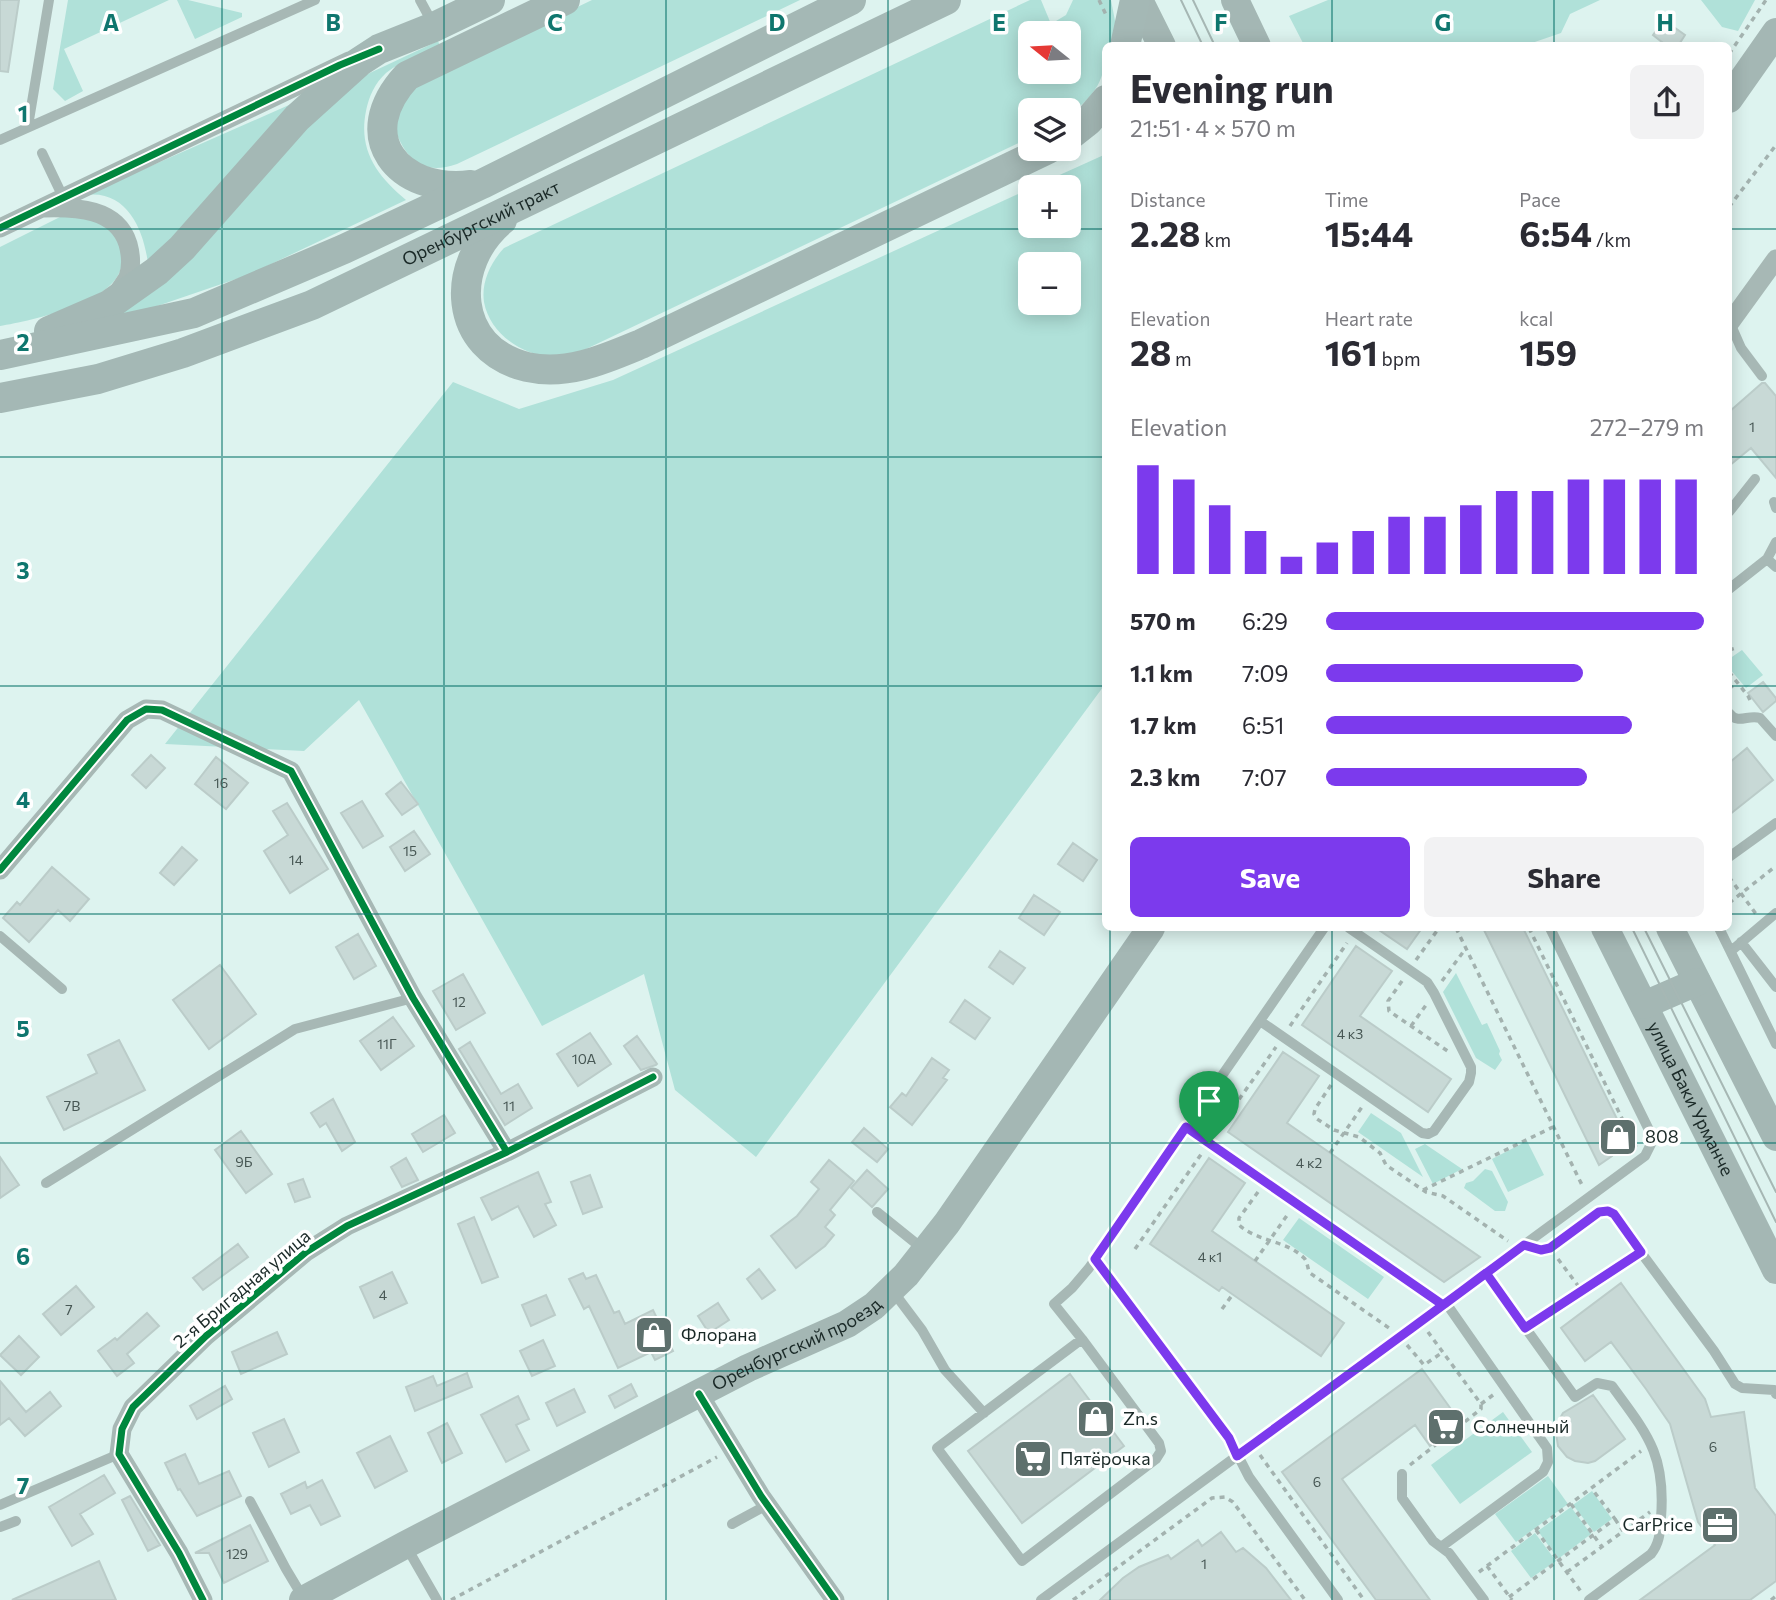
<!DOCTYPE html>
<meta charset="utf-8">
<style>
body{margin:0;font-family:Commissioner,sans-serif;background:#f2f2f3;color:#2b2b33;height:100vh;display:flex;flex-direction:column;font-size:26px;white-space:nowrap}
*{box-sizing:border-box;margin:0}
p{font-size:23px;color:#7c7c81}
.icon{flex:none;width:38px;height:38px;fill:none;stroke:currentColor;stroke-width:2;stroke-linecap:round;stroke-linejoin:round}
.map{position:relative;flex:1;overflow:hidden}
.drawer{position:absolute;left:1102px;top:42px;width:630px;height:889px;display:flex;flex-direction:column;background:#fff;border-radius:10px;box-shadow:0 4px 18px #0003}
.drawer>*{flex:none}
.needle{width:46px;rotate:288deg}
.controls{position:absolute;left:1018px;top:21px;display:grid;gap:14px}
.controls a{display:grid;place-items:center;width:63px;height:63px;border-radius:10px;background:#fff;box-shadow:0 4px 18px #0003;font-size:35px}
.pin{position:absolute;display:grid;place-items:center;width:60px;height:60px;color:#fff;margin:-72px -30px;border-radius:50% 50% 50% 0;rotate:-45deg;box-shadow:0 0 7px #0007}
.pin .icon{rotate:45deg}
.round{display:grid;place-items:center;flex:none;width:74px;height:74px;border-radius:10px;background:#f2f2f3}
.summary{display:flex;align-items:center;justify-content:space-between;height:119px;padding:0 28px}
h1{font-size:38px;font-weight:700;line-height:52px}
.stats{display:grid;grid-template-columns:repeat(3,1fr);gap:10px;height:119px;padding:7px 28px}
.stats div{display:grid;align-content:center}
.stats b{font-size:35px;font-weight:700}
.stats small{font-size:19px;font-weight:400}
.stats p{font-size:19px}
.chart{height:196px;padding:14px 28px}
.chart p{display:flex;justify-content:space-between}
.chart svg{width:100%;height:126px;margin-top:7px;stroke:#7c3aed;stroke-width:6}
.cta{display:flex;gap:14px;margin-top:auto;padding:14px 28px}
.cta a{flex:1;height:80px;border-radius:10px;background:#7c3aed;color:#fff;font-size:28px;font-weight:700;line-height:80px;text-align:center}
.cta a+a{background:#f2f2f3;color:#2b2b33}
ul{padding:0 28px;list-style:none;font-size:23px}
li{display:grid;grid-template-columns:112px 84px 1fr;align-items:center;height:52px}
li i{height:18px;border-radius:9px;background:#7c3aed}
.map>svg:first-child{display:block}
</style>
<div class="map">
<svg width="1776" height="1600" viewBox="0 0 1776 1600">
<rect width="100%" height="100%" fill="#ddf3ef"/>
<path fill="#b0e1d9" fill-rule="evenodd" d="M68 0H169L64 49 83 91 65 101 53 89Z
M177 0H188L242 13V17L195 39Z
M592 0H800L457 164C420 177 405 157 393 125L411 87Z
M1030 0H1041L1051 24 1066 15 1073 0H1111L1116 26 1112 45 1106 46C1106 79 1096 95 1069 115V110H1031V137L584 350C576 352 566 356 558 356 526 359 490 335 484 302 481 282 491 262 504 248ZM1031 33H1069V72H1031Z
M1328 0H1600L1570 14 1561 33 1526 45H1304L1289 16Z
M1701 0H1755L1738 31 1722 27Z
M438 41 440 46C422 54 402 60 386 73 375 83 369 96 366 111 358 150 377 176 406 200L248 275 87 330 326 104 357 79Z
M307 97 148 264C144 230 127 189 85 195Z
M1106 154V683L756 1157 675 1090 644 974 542 1026 359 700 304 751 165 744 453 382 519 409 613 380 1031 188V226H1069V187H1033ZM1031 264H1069V303H1031Z
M82 213 115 232C117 240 122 250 122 259 124 302 32 320 0 326V247L60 217Z
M1742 650 1763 675 1746 688 1729 668V659Z
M1456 973 1482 1025 1487 1023 1500 1051 1499 1054 1502 1060 1495 1070 1476 1058 1443 992Z
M1371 1113 1401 1133 1423 1177 1358 1132Z
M1527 1141 1544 1175 1508 1192 1492 1159Z
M1425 1144 1462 1169 1433 1184 1415 1149Z
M1485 1169 1492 1171 1508 1202 1505 1211H1495L1464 1188 1466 1183 1473 1181Z
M1299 1218 1384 1277 1368 1299 1283 1240Z
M1503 1412 1532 1452 1460 1504 1431 1465Z
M1548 1476 1568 1504 1516 1542 1495 1514Z
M1592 1491 1612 1519 1594 1532 1573 1505Z
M1571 1507 1591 1534 1558 1559 1538 1531Z
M1535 1533 1556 1561 1531 1578 1511 1551Z"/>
<path fill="#c8d9d6" stroke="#bbccc9" stroke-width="2" d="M0 0H19L8 72 0 71Z
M1664 20 1685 35 1678 46H1667L1653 35Z
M1762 383H1765L1776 396V478L1751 448 1729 466V412Z
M1763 682 1776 698V701L1763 712 1748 693Z
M1747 748 1773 780 1729 815V763Z
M151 755 165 768 146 788 132 775Z
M216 757 248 783 226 809 195 784Z
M401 782 418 804 402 815 386 794Z
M362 801 383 836 363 848 341 813Z
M287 803 328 869 290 893 264 851 288 835 273 811Z
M414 831 430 854 405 871 390 847Z
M1073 843 1097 860 1083 881 1058 864Z
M182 847 197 860 174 885 160 873Z
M52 867 89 899 70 921 58 910 29 942 3 918 17 902 20 905Z
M1034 895 1060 912 1044 935 1019 918Z
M1376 928H1422L1407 949Z
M1483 928H1523L1620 1125 1622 1136 1620 1145 1612 1156 1599 1165Z
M358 934 376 966 354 979 336 947Z
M1356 946 1392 971 1360 1016 1451 1079 1428 1112 1302 1025Z
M1000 951 1025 968 1013 984 989 967Z
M220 965 256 1014 209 1049 173 1000Z
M463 974 485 1013 456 1030 433 991Z
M965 1000 990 1018 975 1039 950 1022Z
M393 1017 414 1046 381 1070 360 1041Z
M590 1033 611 1064 578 1086 557 1054Z
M637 1036 657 1064 656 1065 641 1070 624 1046Z
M119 1040 145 1090 64 1130 47 1097 97 1073 88 1055Z
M470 1042 501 1094 518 1084 532 1108 505 1125 459 1049Z
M1283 1052 1319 1076 1287 1123 1480 1257 1444 1282 1228 1132Z
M932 1058 949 1070 943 1078 947 1080 912 1125 890 1107 902 1093 906 1096Z
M333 1099 355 1142 342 1151 326 1123 320 1127 311 1113Z
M444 1115 455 1133 423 1152 412 1134Z
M864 1128 888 1149 877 1162 852 1142Z
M241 1131 272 1174 246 1193 215 1150Z
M0 1157 19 1185 0 1198Z
M406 1158 418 1180 402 1187 391 1167Z
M1209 1158 1245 1183 1212 1231 1344 1323 1321 1356 1222 1287 1219 1291 1150 1244Z
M829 1160 854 1181 830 1210 835 1215 825 1227 834 1235 825 1246 796 1268 771 1236 797 1216 819 1189 811 1182Z
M867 1170 888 1189 872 1207 851 1188Z
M538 1172 551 1202 545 1204 556 1225 534 1237 518 1206 492 1220 481 1198Z
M590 1175 602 1207 583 1214 571 1182Z
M303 1179 310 1197 295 1202 288 1184Z
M474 1217 498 1277 482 1283 458 1224Z
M238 1244 248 1257 203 1290 193 1278Z
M759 1269 775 1290 762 1299 747 1279Z
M392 1272 407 1303 374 1318 360 1287Z
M583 1273 586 1279 596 1275 614 1313 619 1311 625 1324 653 1310 673 1351 655 1360 651 1352 618 1368 589 1306 584 1309 569 1279Z
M1621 1283 1705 1399 1711 1417 1744 1412 1755 1488 1776 1516V1581L1750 1600H1640L1715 1545 1698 1522 1670 1424 1646 1389 1611 1342 1585 1361 1561 1328Z
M76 1286 94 1307 61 1335 43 1314Z
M546 1295 555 1315 531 1326 522 1305Z
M718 1303 729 1320 709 1333 698 1316Z
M147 1313 159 1326 127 1354 134 1363 117 1376 98 1351 115 1338 117 1340Z
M277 1332 287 1354 241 1374 232 1352Z
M19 1336 39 1357 21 1375 0 1355Z
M543 1340 555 1366 532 1376 520 1351Z
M1422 1369 1461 1423 1430 1446 1415 1425 1342 1479 1430 1600H1376L1282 1472Z
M467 1373 472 1387 415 1411 406 1387 433 1376 437 1386Z
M1070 1374 1124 1446 1022 1523 968 1451Z
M0 1381 26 1412 50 1392 61 1406 25 1436 9 1418 0 1425Z
M631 1384 637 1396 615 1408 609 1396Z
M225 1386 232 1399 197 1419 190 1406Z
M574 1389 585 1412 557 1426 546 1403Z
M1593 1395 1625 1439 1595 1461 1588 1463 1575 1461 1567 1457 1558 1446 1555 1427 1563 1413Z
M518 1396 529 1419 516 1425 529 1450 506 1462 481 1415Z
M284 1419 299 1452 269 1467 253 1433Z
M447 1423 462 1453 442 1463 428 1433Z
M390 1436 407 1471 375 1488 357 1453Z
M185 1454 199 1484 229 1471 241 1496 197 1516 180 1489 178 1490 165 1463Z
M104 1475 115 1493 80 1514 93 1534 72 1546 49 1507Z
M322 1480 340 1516 321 1525 310 1505 291 1514 281 1494 305 1482 307 1488Z
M130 1496 160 1545 148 1551 122 1500Z
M250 1525 268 1561 224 1583 209 1553H195Z
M1221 1532 1236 1552 1243 1548 1266 1568 1291 1600H1100L1123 1578 1139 1567 1168 1555 1171 1559 1198 1540 1202 1546Z
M99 1561 116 1600H12Z"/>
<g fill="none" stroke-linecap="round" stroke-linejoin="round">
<path stroke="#a3b2af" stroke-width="3.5" stroke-dasharray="5 5" stroke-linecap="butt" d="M1099 0 1107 17
M1729 54 1766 0
M1729 207 1776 145
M1729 650 1736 648
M1729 672 1748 696 1752 704
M1729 689 1737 682
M1729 877 1756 914
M1729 903 1776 866
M1456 928 1583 1187
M1529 928 1636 1147
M1416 960 1439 928
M1402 981 1388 1001 1389 1011 1449 1052
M1442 981 1466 948
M1290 1026 1347 943
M1411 1026 1426 1005
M1331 1085 1315 1109 1314 1114 1317 1119 1334 1130 1359 1137 1380 1153 1386 1165 1426 1192 1443 1196 1508 1241
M1216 1132 1276 1047
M1330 1153 1362 1107
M1423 1190 1553 1127
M1258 1192 1239 1218V1225C1258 1242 1286 1240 1304 1258 1308 1262 1307 1268 1310 1273L1389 1328
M1135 1249 1202 1153
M1558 1259 1582 1291
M1255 1261 1288 1214
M1222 1309 1233 1294
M1536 1321 1632 1258
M1407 1345 1424 1365 1443 1352
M1481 1404 1493 1395
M1260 1455 1364 1600
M1410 1465 1481 1409V1404L1428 1332
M1571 1504 1602 1547
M1615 1519 1623 1531
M1536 1530 1582 1593
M1487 1566 1512 1600
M1479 1572 1641 1451
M1567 1572 1650 1512
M1509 1597 1615 1519 1592 1489
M451 1600 717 1457
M1073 1600 1212 1498 1225 1497 1233 1502 1305 1600
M1771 1600 1776 1596"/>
<path stroke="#a7b8b5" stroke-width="10" d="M420 0 433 24
M28 126 49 0
M0 140 315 0
M42 153 63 197
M1730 323 1741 348 1762 376
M1774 502 1776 508
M1729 512 1755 479
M1767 559 1776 567
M1729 589 1767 559 1776 542
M1729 713C1738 725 1748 714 1760 718L1776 736
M1729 857 1776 823
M1719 928 1776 1044
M0 936 62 989
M1741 942 1776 987
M1731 951 1776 913
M1260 1021 1422 1133 1428 1134 1434 1131 1469 1082 1471 1073V1067L1434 993 1427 982 1349 928
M1186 1127 1443 1305
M46 1183 295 1029 413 998
M877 1212 923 1249
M1524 1245 1541 1250 1550 1248 1599 1212H1611L1714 1351 1735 1384 1742 1388 1774 1390 1776 1394
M1095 1259 1229 1438 1249 1477 1338 1600
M1486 1273 1575 1397 1597 1383 1612 1386C1647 1434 1666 1454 1661 1518 1660 1531 1660 1543 1651 1554L1589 1600
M892 1290 922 1330 945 1370 984 1413
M1446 1303 1547 1448 1548 1462 1543 1472 1441 1547 1449 1553 1484 1600
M1082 1339 1159 1443 1161 1451 1156 1459 1022 1561 937 1448Z
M1082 1339 1054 1304 1072 1288 1089 1268 1324 928
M1402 1474V1498L1433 1541 1441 1547
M250 1501 286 1569 304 1599
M0 1505 119 1454
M732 1524 767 1505
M0 1527 16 1521
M406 1546 437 1600
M1041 1600 1645 1156 1651 1144 1649 1130 1550 928"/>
<path stroke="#a7b8b5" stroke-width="19" d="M44 208C76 207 117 208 128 244 131 255 132 266 128 277 125 283 120 289 116 295
M0 228 349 61
M1729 324 1776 259
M0 870 127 720 146 709 162 710 291 771 413 998 507 1152
M699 1394 761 1496 835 1600
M203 1600 179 1553 119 1454 122 1429 133 1407 206 1336 306 1252 347 1226 507 1152 653 1077"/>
<g stroke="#a4b7b4" stroke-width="28">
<path d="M1139 0 1162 46"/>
<path d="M1235 0 1257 46"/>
<path d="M1729 99 1776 32"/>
<path id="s1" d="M1605 928 1776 1270"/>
<path d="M1670 928 1776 1137"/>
<path d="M1644 1005 1697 982"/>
<path id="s2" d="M303 1600 405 1545 748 1368 847 1324 874 1306 906 1275 947 1223 1151 928"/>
</g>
<g stroke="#a4b8b5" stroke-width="30">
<path d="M1125 46 1135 0"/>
<path d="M1069 136 1088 121 1106 100"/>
<path d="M471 185C398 194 351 136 407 76L565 0"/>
<path d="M502 220C449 264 452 349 527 367 567 376 605 359 641 344L1048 149"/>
<path d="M49 331 109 305 157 271 182 248 297 118 359 62 379 49 434 27 490 0"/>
<path d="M0 355 194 313 344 249 482 184 851 0"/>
<path id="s3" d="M0 398 98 379 183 353 312 305 946 0"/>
</g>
<path stroke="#a6b7b4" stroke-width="2" d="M1181 0 1203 46
M1193 0 1215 46
M1632 928 1776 1222
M1644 928 1776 1192"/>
<defs>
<path id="cycleway" d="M0 228 340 65 379 49
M0 870 127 720 146 709 162 710 291 771 413 998 507 1152
M699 1394 761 1496 835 1600
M203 1600 179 1553 119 1454 122 1429 133 1407 206 1336 306 1252 347 1226 507 1152 653 1077"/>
</defs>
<use href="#cycleway" stroke="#fff" stroke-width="11"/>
<use href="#cycleway" stroke="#00873e" stroke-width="7"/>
</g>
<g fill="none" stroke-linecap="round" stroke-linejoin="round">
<defs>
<path id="route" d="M1209 1143 1186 1127 1095 1259 1229 1438 1237 1456C1333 1386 1429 1316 1524 1245L1541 1250 1550 1248 1599 1212 1608 1211 1614 1214 1641 1252 1525 1328 1486 1273 1446 1303 1443 1305 1209 1143"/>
</defs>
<use href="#route" stroke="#fff" stroke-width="14"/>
<use href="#route" stroke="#7c3aed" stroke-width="9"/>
</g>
<path fill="none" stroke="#0f766e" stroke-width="2" stroke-opacity="0.55" d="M222 0V1600M444 0V1600M666 0V1600M888 0V1600M1110 0V46M1332 0V46M1554 0V46M0 229H1106M1729 229H1776M0 457H1106M1729 457H1776M0 686H1106M1729 686H1776M0 914H1106M1729 914H1776M1110 928V1600M1332 928V1600M1554 928V1600M0 1143H1776M0 1371H1776"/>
<defs>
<symbol id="shop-square" viewBox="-11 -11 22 22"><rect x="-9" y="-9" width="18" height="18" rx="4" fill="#5e706d" stroke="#fff"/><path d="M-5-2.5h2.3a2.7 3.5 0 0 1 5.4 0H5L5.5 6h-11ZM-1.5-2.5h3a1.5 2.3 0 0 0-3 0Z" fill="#fff"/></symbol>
<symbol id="supermarket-square" viewBox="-11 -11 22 22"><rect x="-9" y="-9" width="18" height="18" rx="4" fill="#5e706d" stroke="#fff"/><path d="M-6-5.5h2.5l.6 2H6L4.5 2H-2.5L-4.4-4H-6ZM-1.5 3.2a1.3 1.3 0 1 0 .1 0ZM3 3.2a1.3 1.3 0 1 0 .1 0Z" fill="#fff"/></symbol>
<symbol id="office-square" viewBox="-11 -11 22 22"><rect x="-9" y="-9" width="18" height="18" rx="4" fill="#5e706d" stroke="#fff"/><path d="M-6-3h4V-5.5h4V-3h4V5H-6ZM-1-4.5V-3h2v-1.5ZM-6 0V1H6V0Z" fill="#fff"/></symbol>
</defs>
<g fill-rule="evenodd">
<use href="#shop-square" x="1596" y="1115" width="44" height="44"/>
<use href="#shop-square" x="632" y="1313" width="44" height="44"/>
<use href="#shop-square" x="1074" y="1397" width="44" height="44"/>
<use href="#supermarket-square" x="1424" y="1405" width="44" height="44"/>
<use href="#supermarket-square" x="1011" y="1437" width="44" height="44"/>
<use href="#office-square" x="1698" y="1503" width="44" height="44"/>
</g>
<g text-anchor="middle" stroke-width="7" stroke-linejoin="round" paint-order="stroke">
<g font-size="14" fill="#475754">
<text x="1752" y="432">1</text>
<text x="221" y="788">16</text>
<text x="410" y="856">15</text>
<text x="296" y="865">14</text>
<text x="459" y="1007">12</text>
<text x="1350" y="1039">4 к3</text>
<text x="387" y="1049">11Г</text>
<text x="584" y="1064">10А</text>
<text x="72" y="1111">7В</text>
<text x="509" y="1111">11</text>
<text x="244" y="1167">9Б</text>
<text x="1309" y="1168">4 к2</text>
<text x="1210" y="1262">4 к1</text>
<text x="383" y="1300">4</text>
<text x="69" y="1315">7</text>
<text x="1713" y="1452">6</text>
<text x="1317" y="1487">6</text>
<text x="237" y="1559">129</text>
<text x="1204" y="1569">1</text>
</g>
<g font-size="18" fill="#1a2927" stroke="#fff">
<text dy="6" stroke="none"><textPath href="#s3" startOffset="514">Оренбургский тракт</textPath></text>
<text dy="6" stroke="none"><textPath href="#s1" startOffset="191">улица Баки Урманче</textPath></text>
<text transform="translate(242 1289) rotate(-40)" y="6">2-я Бригадная улица</text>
<text dy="6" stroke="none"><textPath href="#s2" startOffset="556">Оренбургский проезд</textPath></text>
</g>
<g font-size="18" fill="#1a2927" stroke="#fff" text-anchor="start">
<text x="1645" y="1143">808</text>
<text x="681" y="1341">Флорана</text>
<text x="1123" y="1425">Zn.s</text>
<text x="1473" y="1433">Солнечный</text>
<text x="1060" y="1465">Пятёрочка</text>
<text x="1693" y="1531" text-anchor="end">CarPrice</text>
</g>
</g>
<g font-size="23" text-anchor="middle" font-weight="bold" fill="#0f766e" stroke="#fff" stroke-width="7" stroke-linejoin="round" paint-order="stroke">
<text x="111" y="31">A</text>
<text x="333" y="31">B</text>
<text x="555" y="31">C</text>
<text x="777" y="31">D</text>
<text x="999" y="31">E</text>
<text x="1221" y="31">F</text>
<text x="1443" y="31">G</text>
<text x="1665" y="31">H</text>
<text x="23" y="122">1</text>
<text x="23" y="351">2</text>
<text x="23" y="579">3</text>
<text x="23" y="808">4</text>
<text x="23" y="1037">5</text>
<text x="23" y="1265">6</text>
<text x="23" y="1494">7</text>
</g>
</svg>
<div class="controls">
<a><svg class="needle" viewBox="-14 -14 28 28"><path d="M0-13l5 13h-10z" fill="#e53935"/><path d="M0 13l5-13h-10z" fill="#7c7c81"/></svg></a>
<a><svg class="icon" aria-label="layers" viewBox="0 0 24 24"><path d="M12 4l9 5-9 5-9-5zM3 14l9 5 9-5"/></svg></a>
<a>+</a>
<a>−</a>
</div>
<div class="pin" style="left:1209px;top:1143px;background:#1e9e55"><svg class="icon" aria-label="arrive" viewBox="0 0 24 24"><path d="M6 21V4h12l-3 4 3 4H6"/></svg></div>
<section class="drawer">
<div class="summary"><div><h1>Evening run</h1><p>21:51 · 4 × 570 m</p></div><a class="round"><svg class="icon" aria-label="share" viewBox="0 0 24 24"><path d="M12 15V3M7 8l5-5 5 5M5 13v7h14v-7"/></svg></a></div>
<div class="stats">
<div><p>Distance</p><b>2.28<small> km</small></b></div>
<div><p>Time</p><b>15:44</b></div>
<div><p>Pace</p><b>6:54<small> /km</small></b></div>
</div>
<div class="stats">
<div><p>Elevation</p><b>28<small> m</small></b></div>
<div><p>Heart rate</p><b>161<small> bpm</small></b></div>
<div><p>kcal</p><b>159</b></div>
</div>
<div class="chart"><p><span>Elevation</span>272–279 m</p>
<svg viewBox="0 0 160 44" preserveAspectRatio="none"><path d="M5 44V6M15 44V11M25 44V20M35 44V29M45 44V38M55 44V33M65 44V29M75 44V24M85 44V24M95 44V20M105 44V15M115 44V15M125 44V11M135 44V11M145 44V11M155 44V11"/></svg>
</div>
<ul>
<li><b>570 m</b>6:29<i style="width:100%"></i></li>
<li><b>1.1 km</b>7:09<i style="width:68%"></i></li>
<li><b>1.7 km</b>6:51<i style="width:81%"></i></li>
<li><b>2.3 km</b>7:07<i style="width:69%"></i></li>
</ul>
<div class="cta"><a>Save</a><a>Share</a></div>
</section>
</div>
